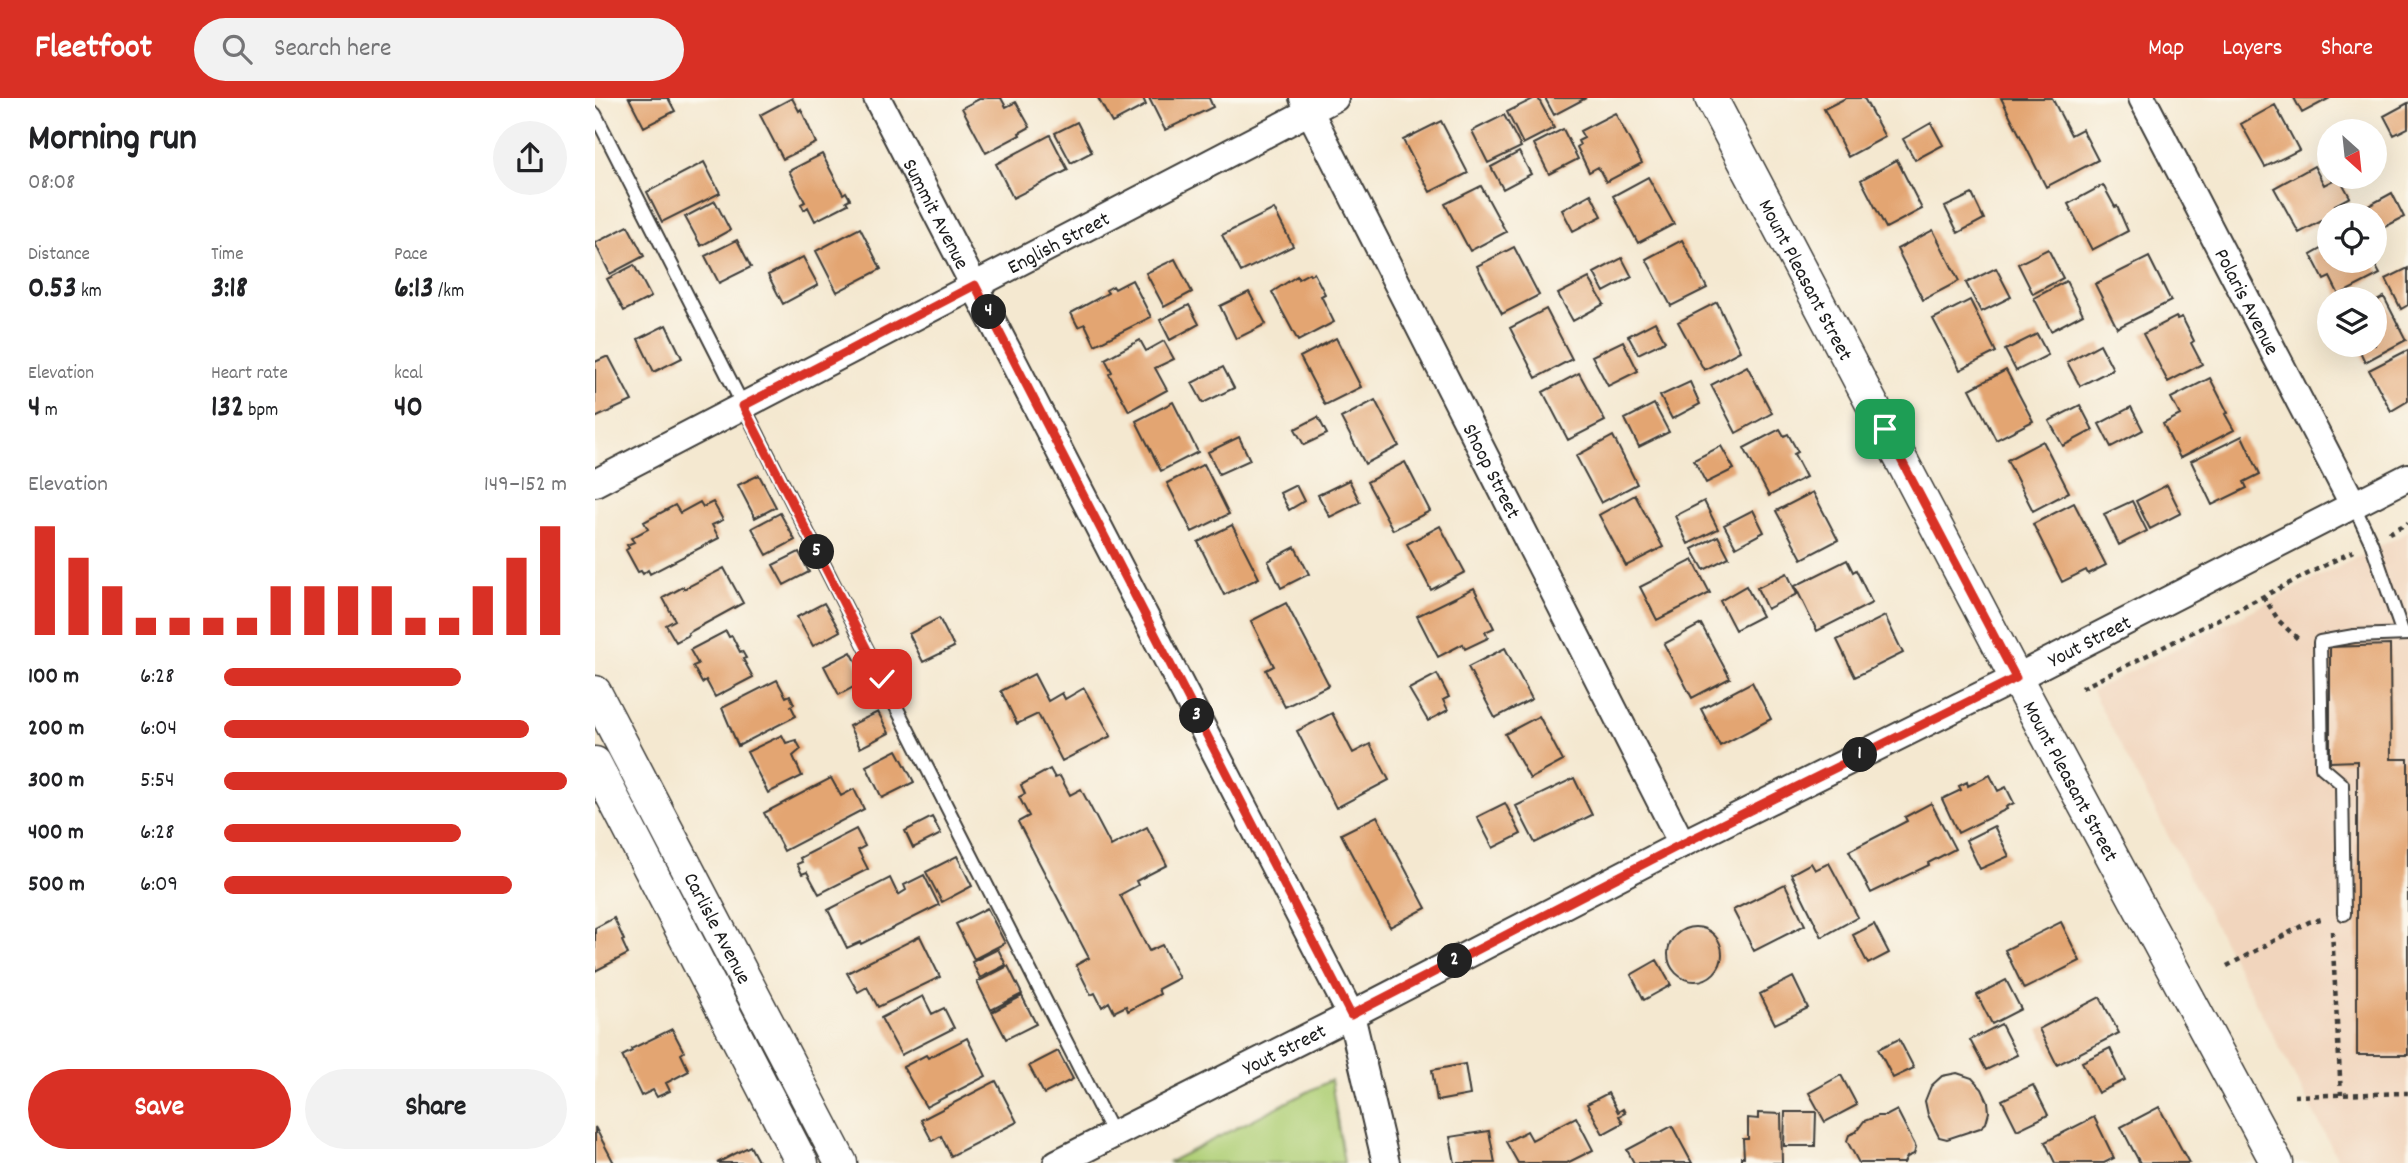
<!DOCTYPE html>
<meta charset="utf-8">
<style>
body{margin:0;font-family:Dekko,sans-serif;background:#f2f2f2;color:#202124;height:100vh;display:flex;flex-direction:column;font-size:26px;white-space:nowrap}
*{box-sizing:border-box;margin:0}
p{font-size:23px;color:#757577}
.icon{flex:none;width:38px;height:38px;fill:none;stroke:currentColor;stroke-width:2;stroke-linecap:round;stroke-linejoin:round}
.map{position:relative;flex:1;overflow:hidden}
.panel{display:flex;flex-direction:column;background:#fff;width:595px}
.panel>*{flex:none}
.needle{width:46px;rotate:153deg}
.controls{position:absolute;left:1722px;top:21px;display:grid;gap:14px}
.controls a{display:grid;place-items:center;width:70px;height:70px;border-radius:50%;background:#fff;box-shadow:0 7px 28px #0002;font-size:35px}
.pin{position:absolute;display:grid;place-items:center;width:60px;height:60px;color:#fff;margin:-30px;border-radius:14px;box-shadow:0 4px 10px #0006}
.km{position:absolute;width:35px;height:35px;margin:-18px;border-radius:50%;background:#222;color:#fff;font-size:19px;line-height:35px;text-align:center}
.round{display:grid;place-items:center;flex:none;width:74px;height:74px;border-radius:37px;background:#f2f2f2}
.summary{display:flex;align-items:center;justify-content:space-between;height:119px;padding:0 28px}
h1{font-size:38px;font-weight:700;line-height:52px}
.metrics{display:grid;grid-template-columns:repeat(3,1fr);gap:10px;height:119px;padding:7px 28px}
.metrics div{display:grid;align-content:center}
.metrics b{font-size:30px;font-weight:700}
.metrics small{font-size:19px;font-weight:400}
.metrics p{font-size:19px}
.chart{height:196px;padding:14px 28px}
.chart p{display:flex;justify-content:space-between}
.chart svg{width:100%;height:126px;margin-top:7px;stroke:#d93025;stroke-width:6}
.cta{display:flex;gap:14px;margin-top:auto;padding:14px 28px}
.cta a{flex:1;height:80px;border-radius:42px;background:#d93025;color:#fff;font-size:28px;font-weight:700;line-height:80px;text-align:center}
.cta a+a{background:#f2f2f2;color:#202124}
ul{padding:0 28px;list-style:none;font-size:23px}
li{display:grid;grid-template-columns:112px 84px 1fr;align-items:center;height:52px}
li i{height:18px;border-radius:9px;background:#d93025}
header{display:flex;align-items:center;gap:42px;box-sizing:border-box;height:98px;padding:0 35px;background:#d93025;color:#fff}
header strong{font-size:33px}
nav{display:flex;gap:38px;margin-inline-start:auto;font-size:24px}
.search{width:490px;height:63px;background:#f2f2f2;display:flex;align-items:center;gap:18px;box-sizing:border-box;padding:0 24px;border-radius:38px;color:#757577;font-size:26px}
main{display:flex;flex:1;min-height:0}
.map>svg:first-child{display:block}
</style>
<header>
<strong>Fleetfoot</strong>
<div class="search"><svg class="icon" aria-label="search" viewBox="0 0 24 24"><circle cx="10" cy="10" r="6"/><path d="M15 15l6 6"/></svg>Search here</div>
<nav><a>Map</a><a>Layers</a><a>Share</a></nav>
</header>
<main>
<section class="panel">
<div class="summary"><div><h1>Morning run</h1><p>08:08</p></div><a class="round"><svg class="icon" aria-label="share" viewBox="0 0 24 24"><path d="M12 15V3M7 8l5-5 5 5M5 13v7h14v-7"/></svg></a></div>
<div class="metrics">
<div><p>Distance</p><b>0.53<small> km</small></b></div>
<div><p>Time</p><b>3:18</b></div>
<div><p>Pace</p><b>6:13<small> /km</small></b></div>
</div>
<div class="metrics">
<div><p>Elevation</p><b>4<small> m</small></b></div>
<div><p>Heart rate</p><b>132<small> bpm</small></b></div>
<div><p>kcal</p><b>40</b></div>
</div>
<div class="chart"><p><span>Elevation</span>149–152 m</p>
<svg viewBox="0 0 160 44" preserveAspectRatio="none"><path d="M5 44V6M15 44V17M25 44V27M35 44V38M45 44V38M55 44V38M65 44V38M75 44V27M85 44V27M95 44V27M105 44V27M115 44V38M125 44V38M135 44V27M145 44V17M155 44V6"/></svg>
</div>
<ul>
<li><b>100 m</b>6:28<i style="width:69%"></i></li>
<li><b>200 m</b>6:04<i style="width:89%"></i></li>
<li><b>300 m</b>5:54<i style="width:100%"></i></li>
<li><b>400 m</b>6:28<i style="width:69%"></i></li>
<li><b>500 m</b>6:09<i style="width:84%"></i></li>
</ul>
<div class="cta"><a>Save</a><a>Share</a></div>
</section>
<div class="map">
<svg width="1813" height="1065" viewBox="0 0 1813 1065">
<rect width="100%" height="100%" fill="#fbf7ec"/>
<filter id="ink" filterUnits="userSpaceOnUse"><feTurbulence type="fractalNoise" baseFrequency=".0143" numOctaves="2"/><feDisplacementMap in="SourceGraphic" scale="14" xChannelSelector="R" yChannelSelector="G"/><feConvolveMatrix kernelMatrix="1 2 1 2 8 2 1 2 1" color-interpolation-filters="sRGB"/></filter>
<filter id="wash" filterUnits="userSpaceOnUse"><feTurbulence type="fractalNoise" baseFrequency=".00686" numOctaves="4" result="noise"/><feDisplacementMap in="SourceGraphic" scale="28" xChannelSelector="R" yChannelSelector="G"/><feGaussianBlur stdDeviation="1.57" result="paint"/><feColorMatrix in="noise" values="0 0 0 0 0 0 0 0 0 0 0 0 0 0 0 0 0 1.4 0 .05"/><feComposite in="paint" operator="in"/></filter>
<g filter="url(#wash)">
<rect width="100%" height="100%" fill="#f4e8d0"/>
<path fill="#f1d5bd" d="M1813 434V1065H1745L1497 593Z"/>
<path fill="#afcf76" stroke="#667649" stroke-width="2" d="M736 982 749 1065H572Z"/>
<g id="blocks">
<path fill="#e3a572" d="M34 0H73L80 13 49 29Z
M197 0 204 13 206 11 221 45 188 61 165 17Z
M386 0H406L411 9 421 4 435 29 424 35 425 37 391 55 367 10Z
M503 0H548L551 7 517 25Z
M554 0H614L618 9 570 32Z
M940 0H943L959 30 928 46 912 14Z
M950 0H991L959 17Z
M1251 0H1269L1290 39 1253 59 1229 11Z
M1406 0H1457L1476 37 1487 31 1503 62 1451 89Z
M1699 0H1735L1707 15Z
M1813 5V30L1799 37 1789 18Z
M1680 7 1704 52 1670 69 1646 26Z
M1020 15 1047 65 1011 84 1003 69 994 74 982 49 985 47 983 43 989 40 985 33Z
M909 17 926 49 893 65 877 33Z
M846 23 873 75 835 94 808 42Z
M482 24 497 54 476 65 460 35Z
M1336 25 1348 47 1320 62 1308 41Z
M968 31 983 61 954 76 939 46Z
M455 37 473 72 418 100 401 66Z
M924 54 936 76 908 91 896 69Z
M227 56 248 96 251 94 255 101 251 103 253 106 220 123 213 109 209 112 206 106 210 104 194 73Z
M1302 62 1327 111 1291 130 1266 82Z
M109 64 125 95 67 124 52 94Z
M1719 68 1729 87 1744 79 1755 99 1740 107 1744 114 1704 135 1679 90Z
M1053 79 1079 126 1043 145 1018 98Z
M1508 87 1520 109 1522 108 1533 133 1497 152 1473 106Z
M886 88 911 134 875 153 850 106Z
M1797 95 1809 119 1780 134V117H1769L1766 112Z
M996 96 1007 118 978 133 967 112Z
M1377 96 1389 121 1363 135 1350 109Z
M120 103 135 132 106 148 90 119Z
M679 111 698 148 646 174 627 137Z
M33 128 49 158 15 176 0 145Z
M265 130 286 171 242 194 221 153Z
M1338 132 1364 183 1328 202 1302 151Z
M142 142 156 169 124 185 110 158Z
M1087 142 1112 190 1076 208 1051 161Z
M1734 147V163H1778L1785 176 1744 197 1735 179 1729 182 1716 157Z
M919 149 944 197 907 216 882 168Z
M1453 151 1468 180 1438 196 1423 166Z
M208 159 223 187 188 206 173 177Z
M1554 159 1576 203 1522 230 1500 186Z
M1027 160 1037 179 1009 194 999 175Z
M580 161 597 194 569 209 551 175Z
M39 167 56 199 29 213 12 181Z
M1401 170 1416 199 1386 214 1371 185Z
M1813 170V207L1806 211 1791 181Z
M714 175 715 177 719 175 730 196 726 198 739 224 703 243 677 194 702 178 703 181Z
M994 180 1009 206 978 223 963 196Z
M537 182 556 219 500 247 490 226 483 229 476 215 513 195 511 192 518 188 520 191Z
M1471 183 1488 216 1456 233 1439 200Z
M654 194 671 226 641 241 625 208Z
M1789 199 1811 242 1770 264 1762 247H1780V204Z
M1375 202 1401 254 1365 272 1338 221Z
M1122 204 1145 253 1109 272 1083 224Z
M594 207 604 226 575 242 565 222Z
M951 211 977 261 941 280 915 230Z
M1581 219 1582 221 1587 219 1599 243 1596 245 1607 266 1573 284 1548 236Z
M1060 224 1070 243 1043 256 1033 238Z
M71 227 87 260 59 274 43 241Z
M1442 236 1453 257 1421 273 1410 252Z
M741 240 766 289 730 307 705 259Z
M545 242 551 253 569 243 579 261 560 270 572 292 534 313 514 276 517 274 510 261Z
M1028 243 1043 273 1013 288 997 258Z
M1505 246 1518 271 1485 288 1472 264Z
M1813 252V303L1796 313 1774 272Z
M11 259H14L37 303 0 320V264Z
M1152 268 1177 315 1141 335 1116 287Z
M628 269 639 290 608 305 597 285Z
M1411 272 1438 323 1401 342 1375 291Z
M984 275 1010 323 973 342 948 294Z
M1615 280 1633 315 1630 316 1639 332 1585 360 1568 326 1585 317 1576 300Z
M1095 284 1105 306 1077 321 1065 298Z
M780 302 804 348 770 366 746 320Z
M578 304 603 354 566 373 541 323Z
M1059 306 1074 334 1044 349 1030 321Z
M1485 307 1498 332 1468 348 1454 323Z
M1536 309 1548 332 1516 349 1504 326Z
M723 319 732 336 709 347 700 331Z
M1185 331 1189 338 1193 336 1203 354 1199 356 1211 379 1174 398 1149 350Z
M1018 338 1042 386 1006 405 981 358Z
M1647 338 1665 376 1649 384 1652 390 1617 407 1596 363Z
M644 339 655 362 624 376 613 354Z
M1448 343 1474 394 1438 413 1412 362Z
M1126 348 1139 371 1111 385 1099 362Z
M810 364 835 413 798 432 772 384Z
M609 366 634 416 597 434 572 385Z
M164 377 181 409 160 420 143 387Z
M754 382 765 404 735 419 723 397Z
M701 387 709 403 694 412 685 395Z
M1572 387 1586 415 1555 431 1541 403Z
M1218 394 1243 442 1207 461 1181 413Z
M1040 397 1068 449 1031 468 1004 417Z
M1109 403 1123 431 1093 446 1080 418Z
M1537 403 1552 433 1524 447 1509 416Z
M105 404 108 409 118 404 128 422 117 427 124 440 55 476 53 472 48 476 46 473 43 474 31 452 34 450 32 447 39 444 36 440 53 431 49 424 80 407 85 415Z
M1479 405 1511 467 1493 476 1491 472 1467 484 1438 426Z
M1158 412 1169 434 1141 449 1129 427Z
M185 415 200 442 172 457 157 430Z
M637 427 664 480 629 497 603 444Z
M845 428 870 474 836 492 812 446Z
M1123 438 1134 459 1109 472 1097 451Z
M700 449 714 476 686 490 673 463Z
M204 454 214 474 189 487 178 467Z
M1098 462 1115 495 1062 522 1045 489Z
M1252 462 1258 474 1261 472 1277 505 1222 533 1200 488Z
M129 470 148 505 93 535 94 537 81 544 71 527 80 522 68 500 88 489 89 491Z
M1192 475 1202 496 1172 511 1162 490Z
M1151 488 1167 518 1140 532 1125 503Z
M879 490 899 530 890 534 893 540 870 551 868 546 843 559 822 518Z
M229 505 245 533 218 548 202 519Z
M691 505 734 587 690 609 671 572 679 568 656 523Z
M1290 518 1308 555 1260 579 1242 542Z
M344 520 359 549 328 564 314 536Z
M1106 526 1135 580 1097 600 1069 546Z
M131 533 134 539 137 538 145 554 147 553 151 560 148 561 158 579 120 599 111 582 107 585 98 568 103 566 95 552Z
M1795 547 1796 661H1813V957H1762V663L1735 664V549Z
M910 550 937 601 900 620 873 569Z
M256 554 271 582 244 597 229 568Z
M439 576 453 603 467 595 470 601 489 590 516 638 467 663 443 616 422 626 406 593Z
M842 576 854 599 848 602 853 612 833 623 814 591Z
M182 582 191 599 195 597 199 606 196 608 201 618 143 648 127 610Z
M1157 584 1176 621 1125 648 1106 611Z
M283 614 294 635 265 650 254 628Z
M737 615 758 655 775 646 794 682 741 710 702 633Z
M944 618 968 663 935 681 910 636Z
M187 637 191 645 201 642 206 651 198 658 207 678 173 695 152 654Z
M302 652 319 684 287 700 271 668Z
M455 671 460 680 465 678 475 697 486 691 516 748 552 729 572 767 541 783 543 787 525 797 554 853 567 847 584 880 563 891 565 896 533 913 531 908 519 914 514 904 507 909 500 895 496 897 481 867 494 860 423 724 434 718 424 699 430 696 426 687Z
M1395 677 1403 693 1411 689 1419 705 1411 709 1412 711 1363 735 1347 701 1366 692 1364 688 1372 684 1373 688Z
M236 680 246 698 259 691 269 711 189 753 169 715Z
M979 680 997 717 940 745 921 708Z
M910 705 926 736 898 750 882 719Z
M1336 705 1360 751 1333 765 1334 767 1276 795 1254 753 1312 723 1310 719Z
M782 718 831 810 795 829 746 736Z
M337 719 346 736 318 750 310 733Z
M1399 728 1414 758 1385 771 1371 742Z
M261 731 270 748 263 752 273 771 224 796 212 774 207 776 202 766 207 764 205 760Z
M362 758 377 788 347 804 331 774Z
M1216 765 1220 772 1234 765 1263 819 1227 839 1196 776Z
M329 777 344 807 266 846 265 844 252 850 233 812 295 780 303 797 311 792 309 787Z
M1190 786 1210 827 1159 853 1138 812Z
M392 810 410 845 379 861 361 826Z
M19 820 29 842 27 843 33 856 0 873V830Z
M1466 824 1485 863 1429 891 1410 852Z
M1279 826 1294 855 1273 866 1258 837Z
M1073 856a27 27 0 1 1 54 0a27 27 0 1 1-54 0Z
M325 838 345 879 283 909 272 889 263 894 252 875Z
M403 851 411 867 385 880 377 864Z
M1062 862 1076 887 1049 902 1036 877Z
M413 868 427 896 396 912 382 884Z
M1198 879 1213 910 1180 926 1165 896Z
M1411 882 1426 911 1397 926 1382 897Z
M328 898 337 916 349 910 359 930 306 957 286 920Z
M427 898 441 926 411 941 397 914Z
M1505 899 1524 935 1462 967 1444 931Z
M1406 926 1422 957 1391 972 1375 942Z
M77 931 89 954 86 956 94 973 71 985 75 993 62 999 58 992 46 998 27 958 37 953 36 951Z
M372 940 391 978 331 1009 308 969 331 957 333 960Z
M1304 941 1319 970 1298 980 1283 951Z
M1515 950 1530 982 1503 995 1487 964Z
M463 953 478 981 449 996 434 968Z
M870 966 875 997 842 1003 837 972Z
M1362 975 1377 980 1387 991 1393 1004 1394 1014 1391 1025 1385 1030 1352 1041 1344 1039 1333 1017 1330 1003 1336 988 1347 978Z
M1246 977 1262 1007 1230 1024 1214 995Z
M401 983 422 1024 356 1058 346 1038 337 1043 326 1022Z
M1438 987 1453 1017 1422 1032 1407 1002Z
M1013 995 1023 1014 1028 1011 1030 1015 1024 1018 1028 1025 1008 1036 992 1006Z
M1564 1009 1594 1065H1545L1538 1052 1526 1029Z
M1302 1012 1321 1049 1319 1056 1312 1059 1309 1065H1264L1252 1043 1254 1037 1261 1034 1269 1023 1283 1018H1291Z
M1190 1014H1221L1220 1048H1189Z
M1163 1015 1186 1016 1187 1065H1146V1059H1149L1148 1041H1153V1020L1163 1021Z
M981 1019 998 1052 972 1065H923L911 1044 932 1033 937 1042Z
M1499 1019 1519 1060 1509 1065H1460L1450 1044Z
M1077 1028 1097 1065H1039L1032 1052Z
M0 1029 19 1065H0Z
M894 1033 900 1065H860L855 1039Z
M155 1048 164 1065H122Z"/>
</g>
</g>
<g filter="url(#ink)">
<use href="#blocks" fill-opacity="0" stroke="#3c3b37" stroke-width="2"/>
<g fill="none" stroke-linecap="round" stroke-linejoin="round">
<defs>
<path id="service" d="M0 16 518 1036
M1759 408 1776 444 1808 536
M1749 816 1747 686 1727 669 1725 544 1759 538 1813 536"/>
<g id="minor">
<path id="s1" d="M282 0 756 917 791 1065"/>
<path id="s2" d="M708 0 1087 746"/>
<path id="s3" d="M1547 0 1759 408"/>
<path id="s4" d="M0 385 740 0"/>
<path id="s5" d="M462 1065 756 917 1087 746 1421 580 1813 379"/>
</g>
<g id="tertiary">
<path id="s6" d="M1116 0 1421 580 1682 1065"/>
<path id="s7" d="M0 594 246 1065"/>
<path d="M0 665 207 1065"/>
</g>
</defs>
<use href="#service" stroke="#3c3b37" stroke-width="16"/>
<use href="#minor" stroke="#3c3b37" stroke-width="30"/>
<use href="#tertiary" stroke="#3c3b37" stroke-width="35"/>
<path stroke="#3c3b37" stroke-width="4.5" stroke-dasharray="5 5" stroke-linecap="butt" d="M1794 435 1813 425
M1668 498 1684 523 1703 541 1707 542
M1487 590 1758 453
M1737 833 1746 997
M1632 868 1714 824 1730 820
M1699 998 1813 995"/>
<use href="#service" stroke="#fff" stroke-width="12"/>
<use href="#minor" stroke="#fff" stroke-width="26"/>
<use href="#tertiary" stroke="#fff" stroke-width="32"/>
</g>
</g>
<g fill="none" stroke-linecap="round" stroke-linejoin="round" filter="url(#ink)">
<defs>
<path id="route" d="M287 581 148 308 380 187 756 917 1087 746 1421 580 1290 331"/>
</defs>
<use href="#route" stroke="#fff" stroke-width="14"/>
<use href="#route" stroke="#d93025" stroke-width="9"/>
</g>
<g text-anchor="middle" stroke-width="7" stroke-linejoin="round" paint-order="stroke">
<g font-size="21" fill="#1c1c1c" stroke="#fbf7ec">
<text dy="7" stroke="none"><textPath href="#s1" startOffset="130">Summit Avenue</textPath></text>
<text dy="7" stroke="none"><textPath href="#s4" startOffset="522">English Street</textPath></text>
<text dy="7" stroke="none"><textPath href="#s6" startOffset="205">Mount Pleasant Street</textPath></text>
<text dy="7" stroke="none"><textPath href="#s3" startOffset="229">Polaris Avenue</textPath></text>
<text dy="7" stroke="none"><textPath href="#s2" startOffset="418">Shoop Street</textPath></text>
<text dy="7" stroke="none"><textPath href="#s5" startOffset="1157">Yout Street</textPath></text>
<text dy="7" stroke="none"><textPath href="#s6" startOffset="772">Mount Pleasant Street</textPath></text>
<text dy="7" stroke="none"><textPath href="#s7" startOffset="266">Carlisle Avenue</textPath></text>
<text dy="7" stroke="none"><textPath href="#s5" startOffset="254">Yout Street</textPath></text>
</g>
</g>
</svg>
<div class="controls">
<a><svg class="needle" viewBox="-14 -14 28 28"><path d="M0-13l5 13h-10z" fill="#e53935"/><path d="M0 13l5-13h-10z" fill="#757577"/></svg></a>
<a><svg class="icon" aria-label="locate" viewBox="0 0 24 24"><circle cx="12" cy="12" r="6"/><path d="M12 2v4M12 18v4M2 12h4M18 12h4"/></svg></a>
<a><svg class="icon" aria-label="layers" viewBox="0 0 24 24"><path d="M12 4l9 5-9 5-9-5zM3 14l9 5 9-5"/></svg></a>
</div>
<div class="pin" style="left:1290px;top:331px;background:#1e9e55"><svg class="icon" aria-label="arrive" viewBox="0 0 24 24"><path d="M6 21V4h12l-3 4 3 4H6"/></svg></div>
<div class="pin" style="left:287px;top:581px;background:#d93025"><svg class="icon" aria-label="check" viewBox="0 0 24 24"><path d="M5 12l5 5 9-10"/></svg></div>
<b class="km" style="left:1265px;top:657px">1</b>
<b class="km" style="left:860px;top:863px">2</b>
<b class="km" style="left:602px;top:618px">3</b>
<b class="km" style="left:394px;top:214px">4</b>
<b class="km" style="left:222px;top:454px">5</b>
</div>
</main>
